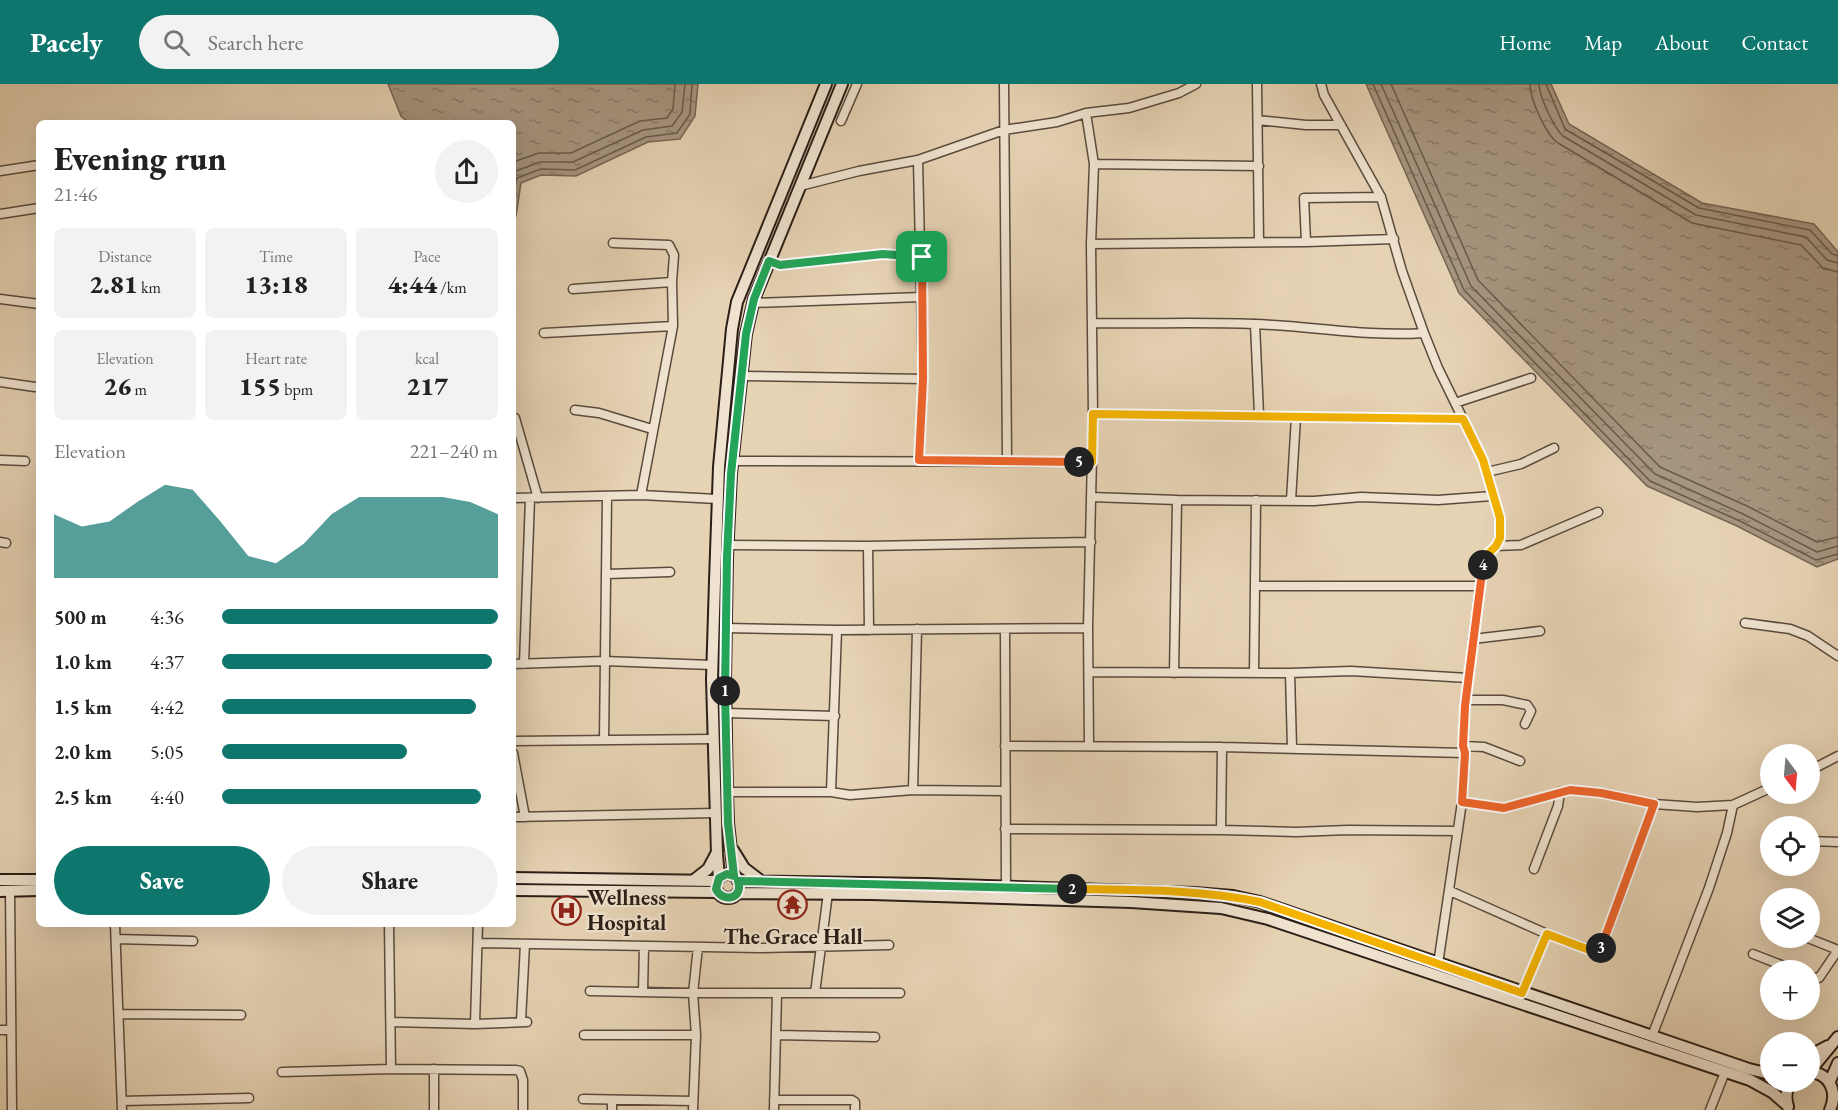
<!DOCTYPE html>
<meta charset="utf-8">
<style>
body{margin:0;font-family:"EB Garamond",serif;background:#f2f2f2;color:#222;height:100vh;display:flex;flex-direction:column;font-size:22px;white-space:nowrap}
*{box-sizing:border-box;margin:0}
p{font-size:20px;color:#767676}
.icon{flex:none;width:33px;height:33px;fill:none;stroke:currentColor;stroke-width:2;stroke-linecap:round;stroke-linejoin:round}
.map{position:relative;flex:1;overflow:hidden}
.side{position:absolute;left:36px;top:36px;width:480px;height:807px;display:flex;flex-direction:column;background:#fff;border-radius:9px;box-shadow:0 6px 24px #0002}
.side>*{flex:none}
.needle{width:39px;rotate:164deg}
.fabs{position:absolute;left:1760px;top:660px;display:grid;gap:12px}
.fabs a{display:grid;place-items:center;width:60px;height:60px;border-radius:50%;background:#fff;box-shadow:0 6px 24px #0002;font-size:30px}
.pin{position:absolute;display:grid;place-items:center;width:51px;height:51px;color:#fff;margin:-26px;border-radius:12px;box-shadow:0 3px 9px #0006}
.km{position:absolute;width:30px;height:30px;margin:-15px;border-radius:50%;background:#222;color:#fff;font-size:16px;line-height:30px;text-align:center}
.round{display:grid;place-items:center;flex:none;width:63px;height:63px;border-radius:32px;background:#f2f2f2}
.headline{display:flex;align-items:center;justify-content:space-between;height:102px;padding:0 18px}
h1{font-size:33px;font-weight:800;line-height:45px}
.figures{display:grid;grid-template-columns:repeat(3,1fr);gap:9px;height:102px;padding:6px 18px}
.figures div{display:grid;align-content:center;border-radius:9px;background:#f2f2f2;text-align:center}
.figures b{font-size:26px;font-weight:800}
.figures small{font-size:16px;font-weight:400}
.figures p{font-size:16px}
.chart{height:168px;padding:12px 18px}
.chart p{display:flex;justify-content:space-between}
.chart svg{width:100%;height:108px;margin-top:6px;fill:#0f766e;opacity:.7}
.action{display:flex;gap:12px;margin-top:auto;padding:12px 18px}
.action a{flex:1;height:69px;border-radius:36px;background:#0f766e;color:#fff;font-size:24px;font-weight:800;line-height:69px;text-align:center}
.action a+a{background:#f2f2f2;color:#222}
ul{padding:0 18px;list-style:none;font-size:20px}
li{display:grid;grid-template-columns:96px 72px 1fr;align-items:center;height:45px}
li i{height:15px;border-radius:8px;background:#0f766e}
header{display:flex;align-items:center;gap:36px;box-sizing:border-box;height:84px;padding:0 30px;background:#0f766e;color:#fff}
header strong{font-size:28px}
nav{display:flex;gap:33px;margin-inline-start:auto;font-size:21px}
.search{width:420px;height:54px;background:#f2f2f2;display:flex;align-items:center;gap:15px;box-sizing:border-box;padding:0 21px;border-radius:33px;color:#767676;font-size:22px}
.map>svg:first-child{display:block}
</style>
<header>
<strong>Pacely</strong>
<div class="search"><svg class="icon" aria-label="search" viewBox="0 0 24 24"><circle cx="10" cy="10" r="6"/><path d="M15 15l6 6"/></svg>Search here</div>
<nav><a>Home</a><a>Map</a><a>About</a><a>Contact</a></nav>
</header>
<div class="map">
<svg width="1838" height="1026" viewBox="0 0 1838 1026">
<defs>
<pattern id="water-ripples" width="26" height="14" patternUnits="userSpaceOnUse" patternTransform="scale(1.5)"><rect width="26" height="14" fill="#a6957f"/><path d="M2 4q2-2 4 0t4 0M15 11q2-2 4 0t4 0" fill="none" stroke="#877967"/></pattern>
</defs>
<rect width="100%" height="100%" fill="#e6d3b4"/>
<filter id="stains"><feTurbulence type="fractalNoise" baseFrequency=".00333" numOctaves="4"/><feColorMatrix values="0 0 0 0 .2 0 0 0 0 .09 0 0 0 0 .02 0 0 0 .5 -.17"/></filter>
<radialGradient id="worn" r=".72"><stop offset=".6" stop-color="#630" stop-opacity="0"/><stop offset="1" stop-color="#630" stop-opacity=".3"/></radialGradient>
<path fill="url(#water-ripples)" stroke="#756555" stroke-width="1.5" d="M388 0H698L695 32 680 55 648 58 576 92 541 91 521 99 516 132H513V39H409L401 32Z
M1366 0H1551L1569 40 1702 119 1814 140 1838 168V475L1817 483 1737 442 1647 402 1459 209Z"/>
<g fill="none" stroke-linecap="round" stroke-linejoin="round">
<path stroke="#685a4b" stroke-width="1.5" d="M1373 0 1464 206 1650 397 1740 437 1816 476 1838 470
M1381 0 1471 202 1655 390 1743 430 1817 468 1838 462
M1391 0 1478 196 1660 383 1747 422 1817 458 1838 453
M1530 0C1530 15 1546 51 1558 59L1692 139 1801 161 1823 184 1838 188
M1539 0C1539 12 1554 44 1563 52L1696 131 1806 153 1827 176 1838 179
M1546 0 1565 45 1699 124 1810 146 1832 170 1838 172
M513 78 539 69H571L640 37 667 34 673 25 675 0
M513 88 540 78H573L643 46 672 42 682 28 685 0
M513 110 517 94 541 85 575 86 646 53 677 49 690 30 692 0"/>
<defs>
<path id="minor" d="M1004 0 1007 376
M1257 0 1259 158
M1321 0 1324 11 1381 113 1402 187 1424 249 1438 284 1483 376 1500 434V454L1496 462 1486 473 1480 502 1465 622 1463 662 1465 669 1462 718 1438 880
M1086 29 1094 80 1091 160 1093 330 1088 544 1089 662
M1258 36 1306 41H1341
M841 37 857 0
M918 76 923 295 919 376
M1094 80 1259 82
M0 87 39 81
M800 102 859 87 918 76 1004 46 1057 38 1086 29 1129 24 1179 9 1196 0
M0 130 39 124
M1306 158 1304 114 1381 113
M613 159 669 161 674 171 672 198 673 242
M1091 160 1306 158 1394 155
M769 177 780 181 883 170 922 173
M573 205 672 198
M0 215 39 220
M753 219 921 213
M1093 239C1146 240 1200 238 1254 240 1311 242 1367 253 1424 249
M1255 240 1259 331
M544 249 673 242 641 411
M742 292 923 295
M0 298 35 303
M1455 319 1531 294
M575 326 599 329 652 345
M1093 330 1463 335
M515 334 538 414
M0 376 25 377
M733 377 1092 378
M1487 388 1521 380 1554 364
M1091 413 1177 416 1314 417 1361 413 1438 416 1492 412
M513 414 641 411 717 415
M1291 416 1296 333
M0 458 6 459
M727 461 868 462 1091 458
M868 462 869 546
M1496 462 1521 461 1598 428
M607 490 670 488
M1256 502H1480
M1745 539 1790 545 1808 552 1838 572
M726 544 837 546 1088 544
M1005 545 1006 803
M1473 555 1540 547
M513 580 604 577 712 581
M524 580 530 414
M1089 588 1290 589 1351 587 1468 594
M1254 588 1256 416
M1174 589 1177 416
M1290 589 1292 664
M1466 616H1503L1527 621 1531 627 1525 640
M725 629 835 632
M604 656 607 412
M513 657 714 655
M1005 662 1222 663 1465 669
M1463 662 1484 663 1520 677
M513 669 525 733
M1809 687 1838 672
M913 706 917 545
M727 708H831L850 711 913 706 1005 707
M831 708 837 546
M1462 718 1505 724 1570 706 1601 709 1654 720 1697 723 1733 721 1770 704
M513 733 716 729
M1005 745 1221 746 1296 748 1348 746 1458 747
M1221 746 1222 663
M1809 757 1838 758
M1534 785 1558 722 1560 708
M10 806 12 1026
M1450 807 1547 850 1596 868 1603 860 1654 720
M115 840 122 1026
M389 840 391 985
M1808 854 1838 866
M116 855 193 857
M478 859 760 864 889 861
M1753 870 1794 886
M1809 893 1819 894 1838 866
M590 907 693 909H900
M643 908 644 862
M815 909 828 809
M1522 909 1547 850
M119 930 241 931
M521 937 525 860
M391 938 475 940 527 938
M475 940 478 840
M0 946H11
M584 951H696
M776 951 875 953
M1652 952 1709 804 1727 749 1733 721
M434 985V1026
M282 988 391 985 516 986 520 987 523 996V1026
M583 1015 693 1017
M774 1016H852L855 1018V1026
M122 1017 249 1014
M612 1026V1016
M693 1026 696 951 693 909 698 863
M774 1026 777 909
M1710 1026 1725 988"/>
<path id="secondary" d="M733 766 744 784 761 797
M716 802a12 12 0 1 1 24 0a12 12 0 1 1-24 0Z
M734 792 728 739 727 708 725 595 727 473 731 390 746 250 754 215 842 0
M513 794 717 797
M719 794 717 770 712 595 715 497 719 383 732 245 737 218 826 0
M0 796H39
M694 796 708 785 716 770
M738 797 926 800 1195 809 1233 812 1260 818 1749 985 1770 990
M513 806 717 808
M0 807 39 806
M738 809 872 810 1131 818 1221 824 1268 835 1750 996 1772 1008 1788 1022
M1809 972 1828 962
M1810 987 1838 953
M1809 988C1830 989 1838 1008 1830 1026
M1830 997 1838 979
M1788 1023C1785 1013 1786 1006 1791 998"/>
</defs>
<use href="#minor" stroke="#5a4b3e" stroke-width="11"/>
<use href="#secondary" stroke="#2b1e17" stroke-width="14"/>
<use href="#minor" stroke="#efe2ce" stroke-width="8"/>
<use href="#secondary" stroke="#efe2ce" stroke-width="10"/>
</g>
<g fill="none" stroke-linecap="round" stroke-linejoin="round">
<defs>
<path id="split-1" d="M725 607 727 473 731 390 746 250 754 215 769 177 780 181 883 170 922 173"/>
<path id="split-2" d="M725 607 728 739 734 792 727 790 719 794 716 805C723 820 744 814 738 797L1072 805"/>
<path id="split-3" d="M1072 805C1135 806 1199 805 1260 818L1522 909 1547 850 1592 867 1596 868 1601 864"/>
<path id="split-4" d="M1483 481 1465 622 1463 662 1465 669 1462 718 1504 724 1570 706 1601 709 1654 720 1601 864"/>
<path id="split-5" d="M1079 378H1092L1093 330 1463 335 1483 376 1500 434V454L1496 462 1486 472 1483 481"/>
<path id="split-6" d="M922 173 923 295 919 376 1079 378"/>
</defs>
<use href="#split-1" stroke="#fff" stroke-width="12"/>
<use href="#split-2" stroke="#fff" stroke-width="12"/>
<use href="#split-3" stroke="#fff" stroke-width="12"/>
<use href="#split-4" stroke="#fff" stroke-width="12"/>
<use href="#split-5" stroke="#fff" stroke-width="12"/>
<use href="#split-6" stroke="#fff" stroke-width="12"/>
<use href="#split-1" stroke="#22a559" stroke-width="8"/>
<use href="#split-2" stroke="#22a559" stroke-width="8"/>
<use href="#split-3" stroke="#f5b400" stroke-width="8"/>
<use href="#split-4" stroke="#f0652b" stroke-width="8"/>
<use href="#split-5" stroke="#f5b400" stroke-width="8"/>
<use href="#split-6" stroke="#f0652b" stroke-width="8"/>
</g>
<defs>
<symbol id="temple-ring" viewBox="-11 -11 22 22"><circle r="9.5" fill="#efe2ce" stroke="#8f2418" stroke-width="1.5"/><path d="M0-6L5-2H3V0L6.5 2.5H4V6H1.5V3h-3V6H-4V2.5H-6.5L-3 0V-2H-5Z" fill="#8f2418"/></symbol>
<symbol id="hospital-ring" viewBox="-11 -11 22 22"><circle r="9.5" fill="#efe2ce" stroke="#8f2418" stroke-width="1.5"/><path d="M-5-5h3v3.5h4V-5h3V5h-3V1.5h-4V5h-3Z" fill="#8f2418"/></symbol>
</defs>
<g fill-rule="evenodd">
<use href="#temple-ring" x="776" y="804" width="33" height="33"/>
<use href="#hospital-ring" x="550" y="810" width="33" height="33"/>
</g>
<g text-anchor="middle" stroke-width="4.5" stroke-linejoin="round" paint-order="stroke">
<g font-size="22" font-weight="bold" fill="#2b1e17" stroke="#efe2ce" text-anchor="start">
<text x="587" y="821">Wellness<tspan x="587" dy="25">Hospital</tspan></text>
<text x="793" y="860" text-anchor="middle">The Grace Hall</text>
</g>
</g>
<rect width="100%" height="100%" filter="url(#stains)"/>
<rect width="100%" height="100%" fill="url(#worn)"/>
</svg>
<div class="fabs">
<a><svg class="needle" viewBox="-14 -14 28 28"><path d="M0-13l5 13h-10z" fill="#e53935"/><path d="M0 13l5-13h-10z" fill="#767676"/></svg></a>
<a><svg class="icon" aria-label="locate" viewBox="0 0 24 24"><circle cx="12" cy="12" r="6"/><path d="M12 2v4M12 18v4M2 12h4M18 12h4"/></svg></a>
<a><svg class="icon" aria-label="layers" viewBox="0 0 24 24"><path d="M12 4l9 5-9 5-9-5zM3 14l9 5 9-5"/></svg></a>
<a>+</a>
<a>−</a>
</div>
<div class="pin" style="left:922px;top:173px;background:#1e9e55"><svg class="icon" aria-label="arrive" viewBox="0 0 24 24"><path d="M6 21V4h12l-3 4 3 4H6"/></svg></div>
<b class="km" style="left:725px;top:607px">1</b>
<b class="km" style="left:1072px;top:805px">2</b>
<b class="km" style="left:1601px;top:864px">3</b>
<b class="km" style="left:1483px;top:481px">4</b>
<b class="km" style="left:1079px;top:378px">5</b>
<section class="side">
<div class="headline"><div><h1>Evening run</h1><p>21:46</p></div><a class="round"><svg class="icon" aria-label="share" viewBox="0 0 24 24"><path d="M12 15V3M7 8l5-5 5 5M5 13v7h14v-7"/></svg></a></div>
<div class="figures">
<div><p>Distance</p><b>2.81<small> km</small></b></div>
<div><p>Time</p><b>13:18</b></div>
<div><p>Pace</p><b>4:44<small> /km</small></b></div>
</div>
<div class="figures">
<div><p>Elevation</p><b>26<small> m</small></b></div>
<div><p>Heart rate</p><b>155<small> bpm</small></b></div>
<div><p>kcal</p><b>217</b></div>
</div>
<div class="chart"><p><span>Elevation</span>221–240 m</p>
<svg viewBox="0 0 160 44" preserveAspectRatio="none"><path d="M0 44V18L10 23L20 21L30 13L40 6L50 8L60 21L70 35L80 38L90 30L100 18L110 11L120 11L130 11L140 11L150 13L160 18V44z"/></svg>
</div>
<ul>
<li><b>500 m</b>4:36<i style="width:100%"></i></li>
<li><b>1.0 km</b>4:37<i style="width:98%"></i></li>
<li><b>1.5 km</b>4:42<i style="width:92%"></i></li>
<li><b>2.0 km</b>5:05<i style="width:67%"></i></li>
<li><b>2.5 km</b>4:40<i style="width:94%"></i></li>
</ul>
<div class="action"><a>Save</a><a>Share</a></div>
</section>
</div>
